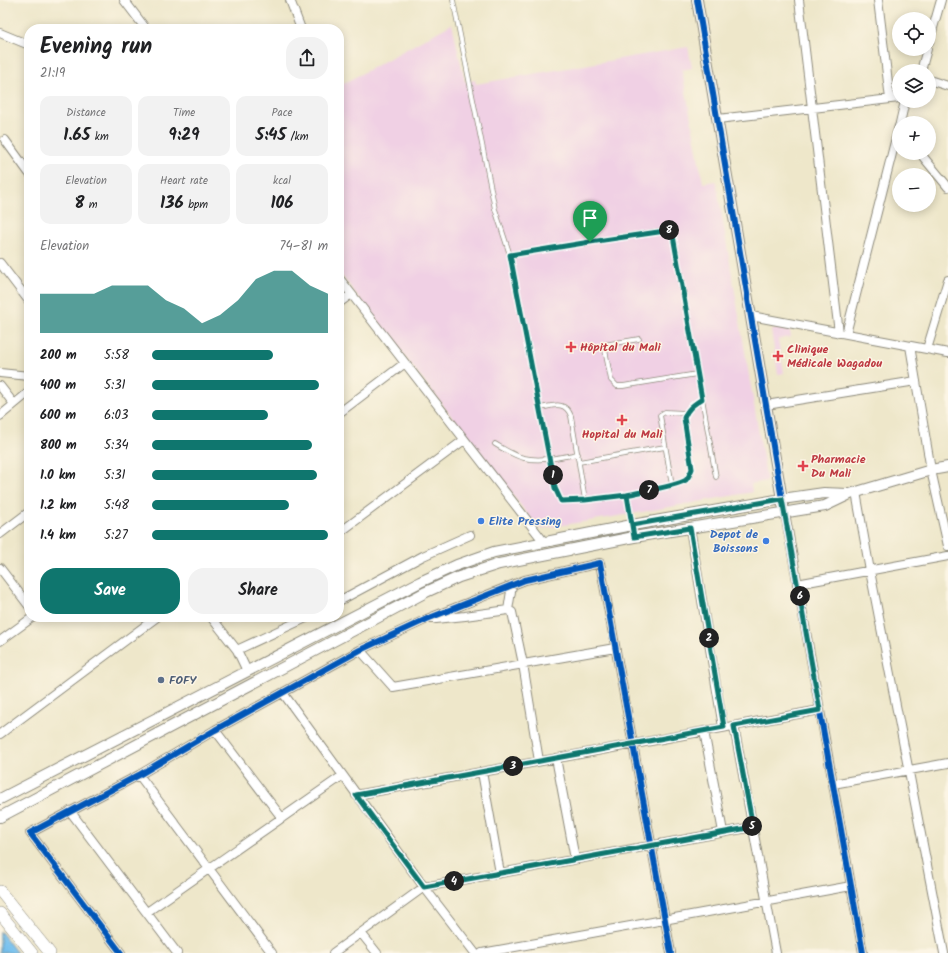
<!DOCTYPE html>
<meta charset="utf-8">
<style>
body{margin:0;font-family:Kalam,sans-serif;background:#f2f2f2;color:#202124;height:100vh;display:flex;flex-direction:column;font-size:15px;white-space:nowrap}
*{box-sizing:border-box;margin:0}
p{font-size:13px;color:#757577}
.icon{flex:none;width:22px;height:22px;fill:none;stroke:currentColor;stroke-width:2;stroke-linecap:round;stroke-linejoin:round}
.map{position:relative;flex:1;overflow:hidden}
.side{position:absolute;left:24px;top:24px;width:320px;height:598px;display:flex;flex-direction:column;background:#fff;border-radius:16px;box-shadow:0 2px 10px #0003}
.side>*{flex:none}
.tools{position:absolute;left:892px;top:12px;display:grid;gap:8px}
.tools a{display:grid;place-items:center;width:44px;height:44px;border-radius:50%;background:#fff;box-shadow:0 2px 10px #0003;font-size:20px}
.pin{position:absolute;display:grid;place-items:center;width:34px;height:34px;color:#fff;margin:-41px -17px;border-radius:50% 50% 50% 0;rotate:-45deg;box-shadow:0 0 4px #0007}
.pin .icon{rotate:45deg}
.km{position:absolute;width:20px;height:20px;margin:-10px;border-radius:50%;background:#222;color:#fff;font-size:11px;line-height:20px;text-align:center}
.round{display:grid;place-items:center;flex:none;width:42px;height:42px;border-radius:16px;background:#f2f2f2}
.overview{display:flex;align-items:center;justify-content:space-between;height:68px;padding:0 16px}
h1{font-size:22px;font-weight:700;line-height:30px}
.figures{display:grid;grid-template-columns:repeat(3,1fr);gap:6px;height:68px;padding:4px 16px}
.figures div{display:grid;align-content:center;border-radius:10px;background:#f2f2f2;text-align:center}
.figures b{font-size:17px;font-weight:700}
.figures small{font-size:11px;font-weight:400}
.figures p{font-size:11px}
.chart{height:112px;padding:8px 16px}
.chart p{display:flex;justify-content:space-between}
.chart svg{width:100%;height:72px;margin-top:4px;fill:#0f766e;opacity:.7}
.action{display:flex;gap:8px;margin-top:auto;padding:8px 16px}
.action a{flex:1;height:46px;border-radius:16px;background:#0f766e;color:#fff;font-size:16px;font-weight:700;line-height:46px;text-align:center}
.action a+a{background:#f2f2f2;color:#202124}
ul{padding:0 16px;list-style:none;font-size:13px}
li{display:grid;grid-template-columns:64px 48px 1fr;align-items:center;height:30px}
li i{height:10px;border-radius:5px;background:#0f766e}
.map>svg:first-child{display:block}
</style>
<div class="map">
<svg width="948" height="953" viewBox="0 0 948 953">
<rect width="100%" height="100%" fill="#fcf5e5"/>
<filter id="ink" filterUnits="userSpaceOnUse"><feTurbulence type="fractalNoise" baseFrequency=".025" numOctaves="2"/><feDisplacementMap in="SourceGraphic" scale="8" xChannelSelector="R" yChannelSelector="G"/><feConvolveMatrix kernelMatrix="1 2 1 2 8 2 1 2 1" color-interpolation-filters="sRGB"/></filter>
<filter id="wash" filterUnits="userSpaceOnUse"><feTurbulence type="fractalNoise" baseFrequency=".012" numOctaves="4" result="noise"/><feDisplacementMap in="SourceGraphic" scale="16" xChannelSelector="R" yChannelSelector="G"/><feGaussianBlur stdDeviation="0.9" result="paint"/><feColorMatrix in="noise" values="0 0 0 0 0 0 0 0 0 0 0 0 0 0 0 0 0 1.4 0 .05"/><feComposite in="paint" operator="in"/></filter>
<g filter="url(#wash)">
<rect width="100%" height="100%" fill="#eee7ca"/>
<path fill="#f0d0e4" d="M452 24 465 82 475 80 476 84 688 47 692 68 682 70 703 183 716 181 767 481 751 484 752 492 631 514 539 529 339 272V86Z
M789 327 791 337 778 339 784 373 778 374 771 330Z"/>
<path fill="#75c0ee" stroke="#50768c" d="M0 931 17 953H0Z"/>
</g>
<g filter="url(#ink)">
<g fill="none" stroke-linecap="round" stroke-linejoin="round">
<defs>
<path id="service" d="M453 0 495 209 510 255
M639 339 604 345 611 380 617 386H623L697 374
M702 399C694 404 687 409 684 418L692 469 689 476 685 481C645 494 603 500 561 501L555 488 510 255 672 229 716 477
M540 408C553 406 565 400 571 416L585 500
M495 444C504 449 514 456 524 458 541 462 561 457 578 454
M579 462 665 447
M672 485 660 415 665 412 686 413
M627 495 634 536"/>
<path id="minor" d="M124 0 146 29
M290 0 301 29
M799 0 839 333
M878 0 890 99
M0 33 29 45
M929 42 941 0
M921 71 927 49
M929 80 948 86
M718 119 899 98
M900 123 905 101
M5 140 29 173
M920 153 948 187
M0 263 29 301
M339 278 544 542
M339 303 351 294
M751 316 948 353
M846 334 899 126
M910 346 931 470 948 546
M927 349 948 280
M0 373 29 376
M0 386 14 404
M766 405 916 381
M339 413 405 363
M0 416 29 392
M856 492 870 571 944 953
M785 513 863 953
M690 528 723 727
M339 533 464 440
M0 534 29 512
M0 568 29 606
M797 584 948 556
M339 601 423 556 470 535
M508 610 512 585
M211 617 237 650 247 671
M436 619 465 616 508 610 512 612 523 664 539 761
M0 641 33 617
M237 650 308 617
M360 650 393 687 615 648
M283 693 424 887 475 953
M734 726 776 953
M215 730 282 818
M704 731 723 832
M0 734 157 617
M556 758 575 859
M482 772 500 873
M139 775 272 953
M833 784 948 763
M356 795 820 710
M70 811 177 953
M147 912 342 776
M361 933 377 953
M121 953 30 833 139 775 215 730 360 650 427 619 525 580 600 563 671 953
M333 953 424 887 753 827
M482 953 851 886"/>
<path id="tertiary" d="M697 0 783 505
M0 799 420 582 457 565 494 552 632 525 782 499 824 493 848 494
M0 817 426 592 459 577 499 564 634 537 825 506 850 494 931 470 948 467"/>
<path id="secondary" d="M0 891 50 953
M0 913 32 953"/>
</defs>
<use href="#service" stroke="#8c897a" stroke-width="5.5"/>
<use href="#minor" stroke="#8c897a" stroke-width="10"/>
<use href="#tertiary" stroke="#8c897a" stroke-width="12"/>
<use href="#secondary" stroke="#8c897a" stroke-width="12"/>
<use href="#service" stroke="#fff" stroke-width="4"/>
<use href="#minor" stroke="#fff" stroke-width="8"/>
<use href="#tertiary" stroke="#fff" stroke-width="10"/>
<use href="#secondary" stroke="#fff" stroke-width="11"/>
<defs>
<path id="cycleway" d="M697 0 782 499 863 953
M121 953 30 833 139 775 215 730 360 650 427 619 525 580 600 563 671 953"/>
</defs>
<use href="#cycleway" stroke="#fcf5e5" stroke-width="8"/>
<use href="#cycleway" stroke="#0057b8" stroke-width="6"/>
</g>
</g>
<g fill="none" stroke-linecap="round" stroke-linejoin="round" filter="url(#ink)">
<defs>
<path id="route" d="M590 242 510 255 555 488 561 501 585 500 627 495 634 537 690 528 724 727 356 795 424 887 753 827 734 726 820 710 782 499 632 525 627 495C639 492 677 486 686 480 689 477 690 473 692 469L684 418C687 409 694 404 702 399L672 230 590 242"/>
</defs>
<use href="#route" stroke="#fff" stroke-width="8"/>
<use href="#route" stroke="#0f766e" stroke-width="5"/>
</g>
<g fill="#e0444e" stroke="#fcf5e5" stroke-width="1.5">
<path d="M569 341h4v4h4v4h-4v4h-4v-4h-4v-4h4z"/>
<path d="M776 350h4v4h4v4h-4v4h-4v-4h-4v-4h4z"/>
<path d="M620 414h4v4h4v4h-4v4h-4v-4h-4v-4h4z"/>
<path d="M801 460h4v4h4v4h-4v4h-4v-4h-4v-4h4z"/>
</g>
<g fill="#3f7fe0" stroke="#fcf5e5" stroke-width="1.5">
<circle cx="481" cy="521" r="4"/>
<circle cx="766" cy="541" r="4"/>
</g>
<circle fill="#5c6f8a" stroke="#fcf5e5" stroke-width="1.5" cx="161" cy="680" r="4"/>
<g text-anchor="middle" stroke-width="3" stroke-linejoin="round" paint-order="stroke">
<g font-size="12" font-weight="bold" fill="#be3a42" stroke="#fcf5e5" text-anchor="start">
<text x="580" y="351">Hôpital du Mali</text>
<text x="787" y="353">Clinique<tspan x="787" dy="14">Médicale Wagadou</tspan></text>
<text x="622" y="438" text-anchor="middle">Hopital du Mali</text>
<text x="811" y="463">Pharmacie<tspan x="811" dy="14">Du Mali</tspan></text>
</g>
<g font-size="12" font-weight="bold" fill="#366cbe" stroke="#fcf5e5" text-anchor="start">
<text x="489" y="525">Elite Pressing</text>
<text x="758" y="538" text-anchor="end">Depot de<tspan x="758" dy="14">Boissons</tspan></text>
</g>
<g font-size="12" font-weight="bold" fill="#4e5e75" stroke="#fcf5e5" text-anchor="start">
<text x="169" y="684">FOFY</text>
</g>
</g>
</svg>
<div class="tools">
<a><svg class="icon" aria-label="locate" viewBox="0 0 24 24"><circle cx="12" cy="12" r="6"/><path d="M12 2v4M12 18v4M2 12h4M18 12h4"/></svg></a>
<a><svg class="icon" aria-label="layers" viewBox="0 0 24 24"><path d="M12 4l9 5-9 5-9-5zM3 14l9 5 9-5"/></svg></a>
<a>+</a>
<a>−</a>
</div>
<div class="pin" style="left:590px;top:242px;background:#1e9e55"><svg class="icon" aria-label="arrive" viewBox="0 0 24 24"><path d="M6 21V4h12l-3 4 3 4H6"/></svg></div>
<b class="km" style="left:553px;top:475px">1</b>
<b class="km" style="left:709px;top:638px">2</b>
<b class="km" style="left:513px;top:766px">3</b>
<b class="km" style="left:454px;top:881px">4</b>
<b class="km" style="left:752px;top:826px">5</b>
<b class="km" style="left:800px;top:596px">6</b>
<b class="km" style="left:649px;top:490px">7</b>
<b class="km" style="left:669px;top:230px">8</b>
<section class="side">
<div class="overview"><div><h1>Evening run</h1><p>21:19</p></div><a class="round"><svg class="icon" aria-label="share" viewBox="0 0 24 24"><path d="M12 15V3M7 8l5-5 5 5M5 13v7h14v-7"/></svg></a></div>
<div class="figures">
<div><p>Distance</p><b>1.65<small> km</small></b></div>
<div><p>Time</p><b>9:29</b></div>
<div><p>Pace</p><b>5:45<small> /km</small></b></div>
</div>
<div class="figures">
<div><p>Elevation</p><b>8<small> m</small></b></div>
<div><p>Heart rate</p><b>136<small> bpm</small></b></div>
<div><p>kcal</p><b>106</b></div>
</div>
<div class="chart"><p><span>Elevation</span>74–81 m</p>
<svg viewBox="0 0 160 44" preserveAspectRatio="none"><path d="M0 44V20L10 20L20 20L30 20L40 15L50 15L60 15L70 24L80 29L90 38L100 33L110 24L120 11L130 6L140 6L150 15L160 20V44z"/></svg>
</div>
<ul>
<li><b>200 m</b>5:58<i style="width:69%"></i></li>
<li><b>400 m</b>5:31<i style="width:95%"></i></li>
<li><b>600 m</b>6:03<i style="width:66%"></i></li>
<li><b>800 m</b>5:34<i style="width:91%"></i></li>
<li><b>1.0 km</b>5:31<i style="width:94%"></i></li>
<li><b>1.2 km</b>5:48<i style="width:78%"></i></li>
<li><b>1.4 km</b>5:27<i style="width:100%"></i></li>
</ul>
<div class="action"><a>Save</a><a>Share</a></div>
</section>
</div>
